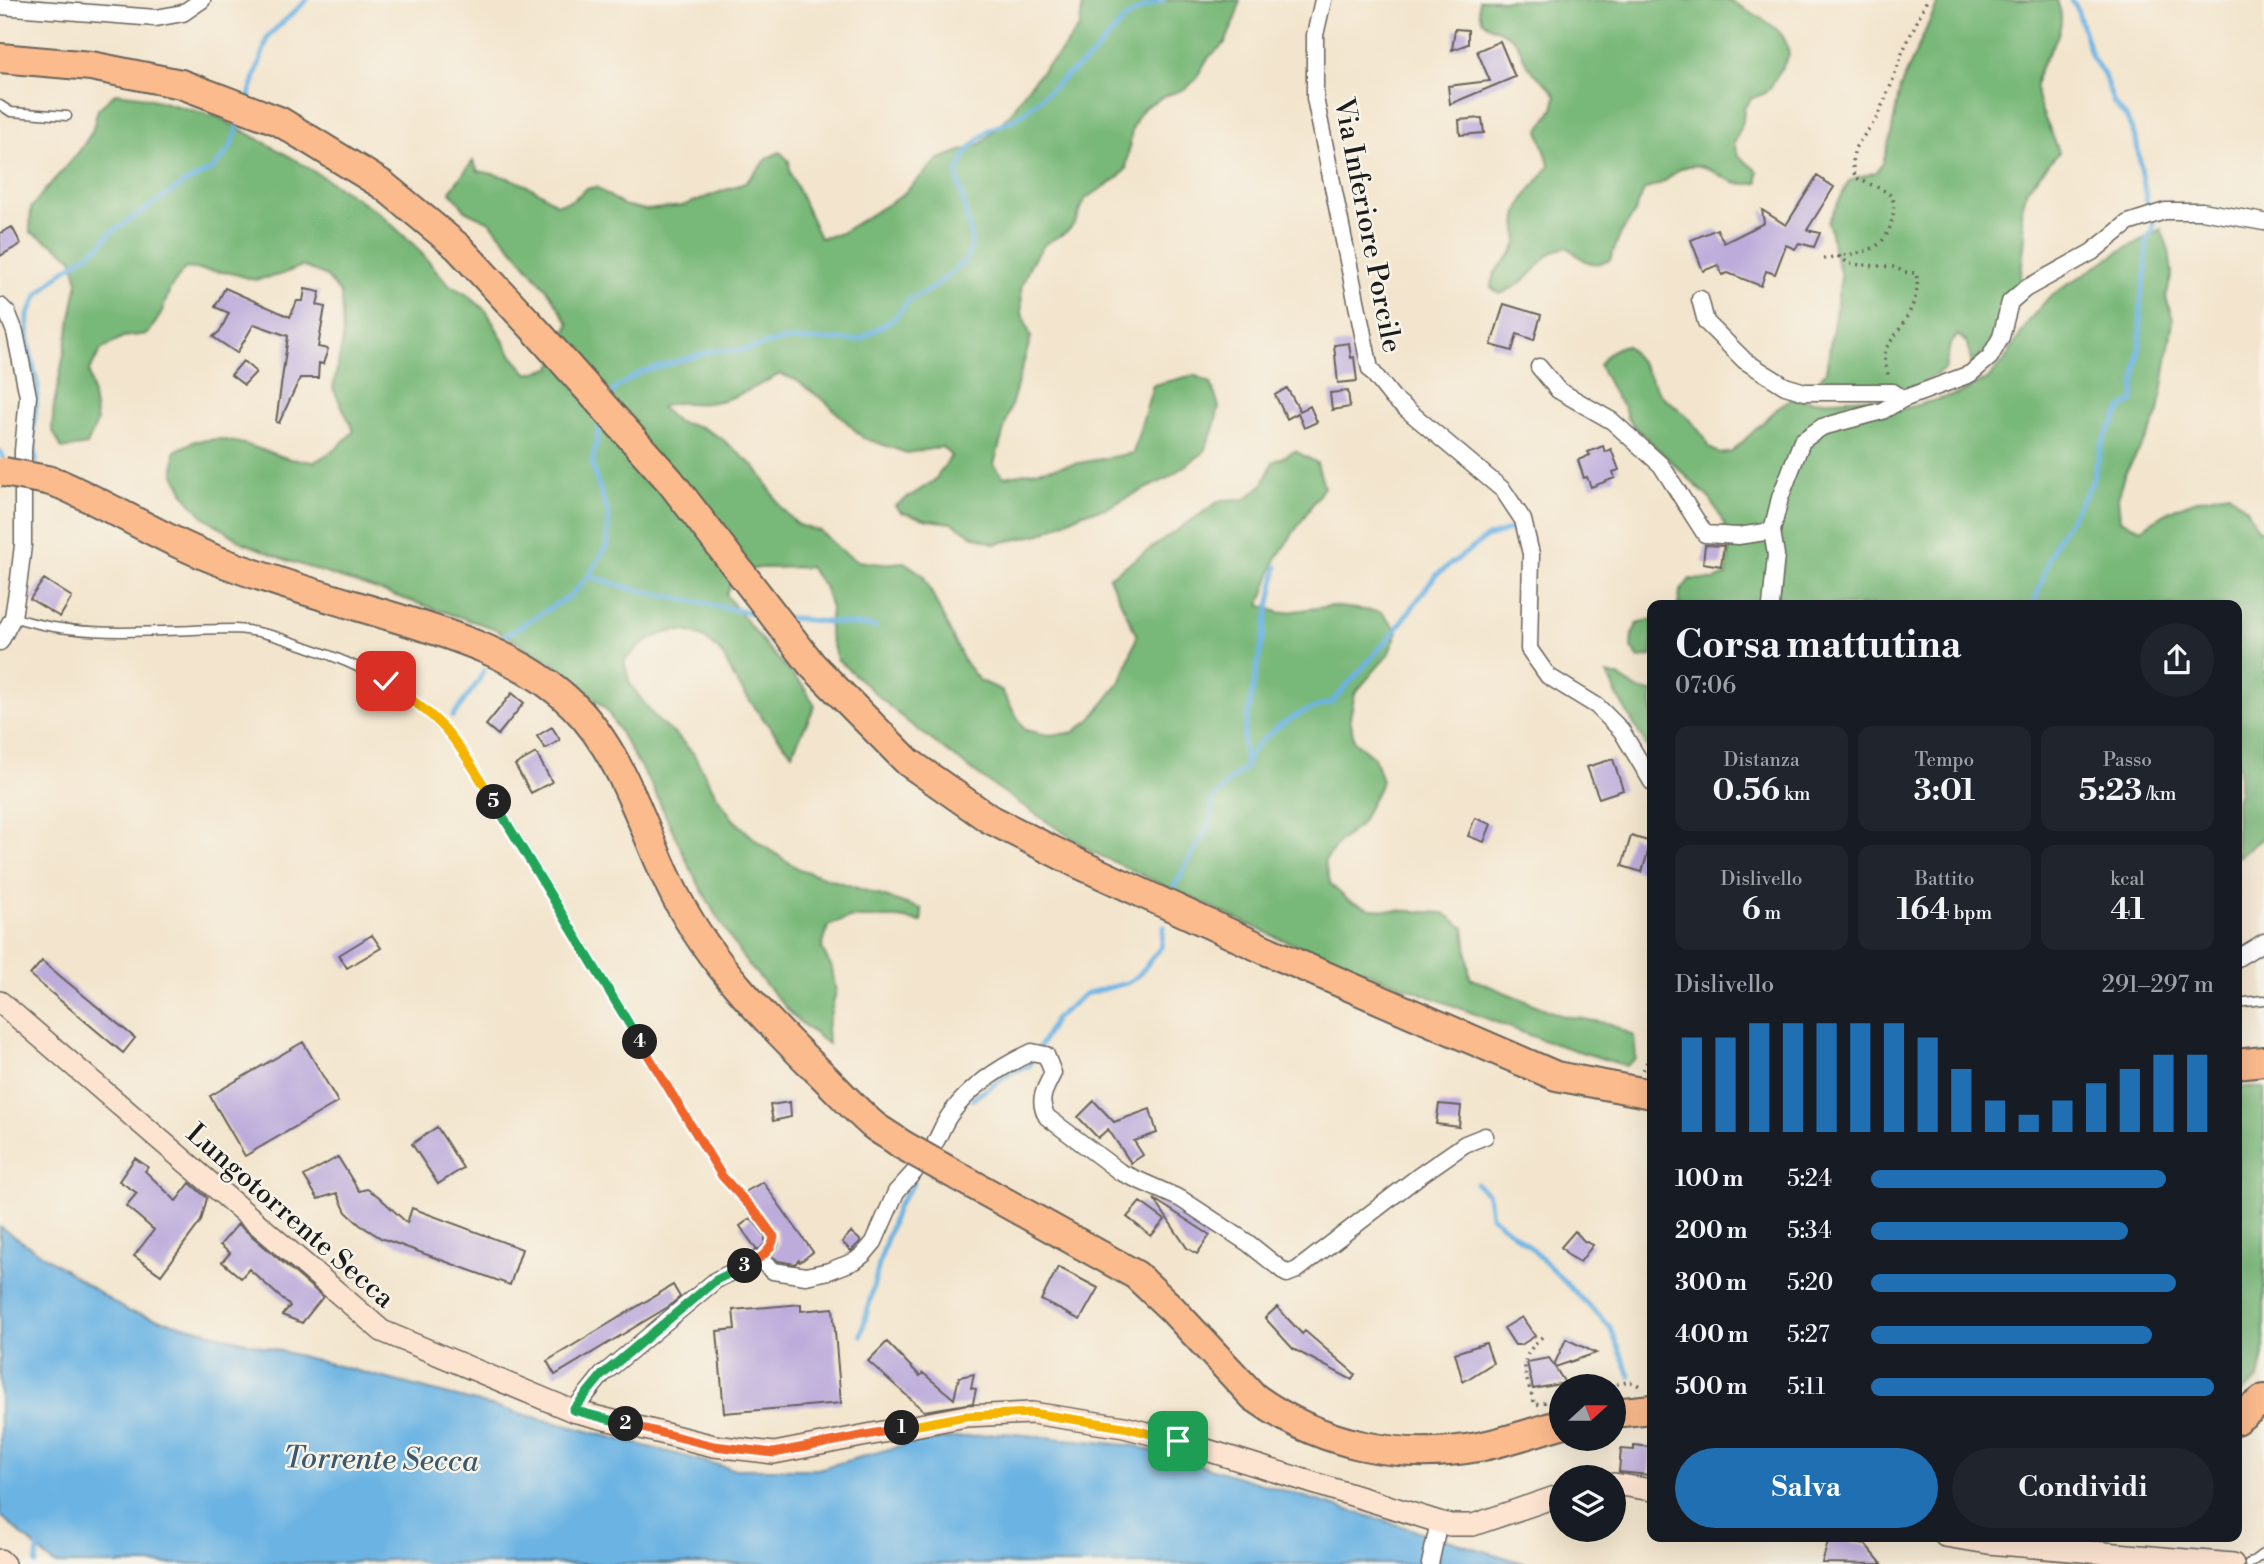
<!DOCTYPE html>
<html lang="it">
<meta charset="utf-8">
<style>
body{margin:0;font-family:"Libre Bodoni",serif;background:#20242c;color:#f1f3f6;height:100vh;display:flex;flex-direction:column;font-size:26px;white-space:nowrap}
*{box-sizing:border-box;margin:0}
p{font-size:23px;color:#9ea1a6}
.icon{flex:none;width:38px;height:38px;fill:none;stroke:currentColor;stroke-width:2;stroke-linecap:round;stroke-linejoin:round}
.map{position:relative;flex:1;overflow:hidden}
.details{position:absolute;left:1647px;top:600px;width:595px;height:942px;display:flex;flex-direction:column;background:#171b24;border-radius:14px;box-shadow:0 7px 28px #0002}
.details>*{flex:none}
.needle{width:46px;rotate:69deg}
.tools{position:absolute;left:1549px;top:1374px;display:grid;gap:14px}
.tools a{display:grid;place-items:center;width:77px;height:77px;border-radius:50%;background:#171b24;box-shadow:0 7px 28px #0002;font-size:35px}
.pin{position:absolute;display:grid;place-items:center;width:60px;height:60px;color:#fff;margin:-30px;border-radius:14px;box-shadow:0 4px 10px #0006}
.km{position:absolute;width:35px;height:35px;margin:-18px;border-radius:50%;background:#222;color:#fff;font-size:19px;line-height:35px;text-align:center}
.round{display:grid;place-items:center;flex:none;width:74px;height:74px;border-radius:37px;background:#20242c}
.summary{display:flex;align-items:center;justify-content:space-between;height:119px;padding:0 28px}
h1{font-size:38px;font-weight:700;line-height:52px}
.metrics{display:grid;grid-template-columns:repeat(3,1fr);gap:10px;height:119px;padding:7px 28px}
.metrics div{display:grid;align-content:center;border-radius:14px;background:#20242c;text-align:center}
.metrics b{font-size:30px;font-weight:700}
.metrics small{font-size:19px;font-weight:400}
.metrics p{font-size:19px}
.chart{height:196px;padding:14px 28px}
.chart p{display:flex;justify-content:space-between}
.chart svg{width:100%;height:126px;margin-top:7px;stroke:#1f6fb2;stroke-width:6}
.primary-button{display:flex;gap:14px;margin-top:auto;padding:14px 28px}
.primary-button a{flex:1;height:80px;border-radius:42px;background:#1f6fb2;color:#fff;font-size:28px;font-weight:700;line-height:80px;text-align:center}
.primary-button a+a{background:#20242c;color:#f1f3f6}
ul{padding:0 28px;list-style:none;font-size:23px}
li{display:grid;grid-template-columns:112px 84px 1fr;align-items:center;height:52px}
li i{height:18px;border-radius:9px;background:#1f6fb2}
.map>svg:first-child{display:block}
</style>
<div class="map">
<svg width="2264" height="1564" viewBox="0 0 2264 1564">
<rect width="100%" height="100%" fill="#f7f3e8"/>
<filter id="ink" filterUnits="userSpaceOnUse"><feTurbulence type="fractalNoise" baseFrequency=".0143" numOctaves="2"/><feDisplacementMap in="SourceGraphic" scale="14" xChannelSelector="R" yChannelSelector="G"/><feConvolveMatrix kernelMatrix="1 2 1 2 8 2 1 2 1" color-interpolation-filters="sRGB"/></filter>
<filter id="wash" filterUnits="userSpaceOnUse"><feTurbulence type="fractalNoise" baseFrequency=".00686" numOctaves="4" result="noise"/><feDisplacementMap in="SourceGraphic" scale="28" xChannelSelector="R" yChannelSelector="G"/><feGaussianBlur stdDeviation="1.57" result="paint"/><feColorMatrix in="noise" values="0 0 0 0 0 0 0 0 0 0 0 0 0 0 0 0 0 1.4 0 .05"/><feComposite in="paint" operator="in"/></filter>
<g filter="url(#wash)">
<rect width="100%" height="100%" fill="#f3e5cd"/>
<path fill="#78b878" stroke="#4a6a4a" stroke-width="2" d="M1083 0H1240L1236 18 1225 43 1208 58 1195 80 1187 88 1165 96 1144 108 1137 118 1132 129 1126 169 1118 178 1085 199 1076 221 1068 231 1045 244 1031 263 1021 288 1022 313 1031 337 994 464 1004 477 1133 453 1153 385 1194 375 1211 383 1219 407 1213 431 1203 453 1168 478 1106 508 1083 513 1041 534 995 544 972 535 952 523 928 520 901 512 895 506 935 480 951 456 943 447 907 453 863 438 827 403 796 380 780 374C757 386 734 400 708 403 690 405 676 399 660 407L677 422 701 427 721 438 757 469 782 509 798 525 820 531 838 548 857 561 881 564 904 562 923 575 964 661 979 680 1001 690 1025 730 1048 735 1072 733 1091 719 1121 681 1137 636 1109 577 1221 500 1246 499 1263 484 1273 462 1295 451 1317 463 1324 487 1276 559 1260 605 1280 613 1331 606 1381 612 1398 631 1388 655 1355 693 1350 717 1354 741 1374 757 1382 781 1360 825 1340 841 1324 862 1331 885 1349 901 1371 909 1444 913 1464 928 1470 978 1560 1015 1611 1024 1634 1036 1636 1058 1626 1066 1542 1040 1276 937 1092 852 981 777 905 720 837 659 829 633 831 608 824 586 809 567 759 568 736 572 726 595 768 648 804 687 815 706 792 753C771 730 753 706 736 681 730 672 727 660 720 652 689 616 653 631 624 661L630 684 644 703 658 721 677 736 693 753 715 793 733 819 759 843 799 869 922 909V922L898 918H849L828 926 822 948 832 969 836 992 827 1028 828 1044 796 1019 745 961 714 912 691 870 653 788 606 709 558 666 493 628 286 560 242 542 202 515 186 497 174 474 175 451 195 441 220 439 244 444 290 459 314 462 336 449 354 431 333 388 343 340 341 294 325 275 302 266 280 275 255 280 231 273 185 268 170 289 161 314 148 334 123 337 101 350 89 371 97 422 87 445 62 449 52 429 54 405 78 282 72 258 53 244 30 232 31 208 46 189 78 153 92 132 98 109 116 93 140 96 218 117 291 157 378 212 416 247 448 284 469 296 487 312 512 356 528 374 551 368 569 324 549 292 490 222 466 211 450 191 473 161 478 171C506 175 534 186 556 204 569 203 576 199 585 189L596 187 623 205 646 210 682 206 745 183 769 157 780 152 789 161 790 173 820 238 839 234 901 196 939 159 981 144 1012 112 1025 91 1047 65 1057 57 1080 26Z
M1479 0H1727C1739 5 1773 23 1781 34 1786 40 1788 48 1789 55L1772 85 1764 94 1752 98 1744 108 1743 121 1734 144 1738 156 1758 171V183C1723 190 1716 162 1689 166 1678 168 1673 175 1665 181 1659 185 1651 187 1644 190L1635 212 1621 233 1610 260C1589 269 1583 259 1567 247 1546 251 1544 262 1530 275 1522 283 1511 289 1500 294L1491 287C1493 265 1508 264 1516 246 1520 236 1515 228 1517 218 1519 199 1538 182 1549 166 1547 153 1541 143 1539 130L1553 109 1556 96C1549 84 1537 78 1529 67 1522 58 1521 45 1512 38 1494 23 1477 32 1479 0Z
M1939 0H2057C2058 5 2061 11 2061 16 2063 41 2038 60 2036 84 2034 101 2053 134 2059 152L2027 189 2021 213 2025 236 2020 284 2001 314 1988 347 1972 365 1967 343 1958 335 1950 345 1945 369 1917 386 1906 390 1870 386 1827 387 1816 383 1826 371 1841 278C1840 269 1838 264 1835 256 1831 244 1833 234 1828 222L1849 181 1876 172 1883 163 1891 135 1900 88Z
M2161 229 2169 250 2172 274 2166 297 2173 320 2159 413 2149 434 2124 475 2118 497 2120 520 2142 529C2169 508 2196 498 2229 493L2247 509 2258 530H2264V837L2237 858 2236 800 2239 791V768L2236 765V606L1678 605 1680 592 1690 579 1715 580 1726 575 1730 546 1728 532 1717 510 1710 499 1635 427 1627 418 1624 406 1616 398 1599 365C1607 353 1613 348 1626 345L1642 364 1660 394 1688 417 1704 437 1710 448 1720 454 1732 452 1781 405 1791 399 1813 401 1872 398 1899 410 1958 394 1988 379 2004 361 2030 319 2050 296 2117 253Z
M1652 619V656L1639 658 1631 648 1632 635 1637 624Z
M1607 674 1619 677 1639 690 1652 692V755L1617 695Z
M2237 1087 2264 1088V1354L2259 1379 2237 1396Z"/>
<path fill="#6bb3e3" stroke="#446880" stroke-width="2" d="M0 1227 127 1311 733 1469H818L914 1442 1004 1433 1136 1446 1527 1564H429L408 1559 324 1564H54L0 1515Z"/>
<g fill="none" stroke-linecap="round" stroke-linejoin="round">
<path stroke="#6bb3e3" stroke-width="5" d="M248 99 268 36 307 0
M607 400 616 388 641 372 712 351 743 350 785 340H859L895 318 909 300 933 288 966 260 971 248V235L957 174 965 155 972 146 989 130 1019 117 1066 76 1090 58 1123 21 1139 10 1163 0
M0 451 4 460
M36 462 33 430 38 387 28 342V315L38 295 62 272 100 246 109 234 183 184 213 169 230 149 242 115
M589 576 628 588 761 615
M2033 606 2055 543 2091 485 2103 441 2122 408 2134 400V386L2140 343 2141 296 2146 272 2147 237 2152 232 2153 222 2147 203 2136 139 2126 117 2114 104 2104 75 2092 57 2076 6 2071 0
M789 618 876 627
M504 636 570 596 589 576 607 546 609 517 592 465 601 419
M453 716 478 682 484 670
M1245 764 1243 740 1277 567
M1174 887 1209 825 1213 800 1228 782 1246 767 1249 756 1260 742 1280 725 1303 712 1332 702 1392 635 1435 576 1487 537 1521 526
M973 1099 1013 1071 1029 1066 1055 1019 1085 994 1127 983 1138 976 1161 947 1164 926
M1477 1184 1488 1194 1491 1216 1529 1246 1610 1327 1630 1376
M861 1335 881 1257 897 1207 914 1183
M36 1564 39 1543"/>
</g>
<g id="blocks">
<path fill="#bcabdb" d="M1455 29 1468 30V44L1452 50Z
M1500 41 1515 77 1450 104 1448 86 1490 81 1477 51Z
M1482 118 1484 133 1460 135 1459 120Z
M1817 176 1834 187 1807 230 1820 233 1814 247 1799 243 1795 249 1786 245 1775 274 1766 271 1761 286 1728 273 1722 275 1718 265 1703 271 1691 240 1717 229 1724 243 1764 223 1762 210 1786 225Z
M12 227 21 244 0 256V233Z
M225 288 290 317 297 301H303L305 289 320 292 317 305 325 307 318 347 328 349 323 364 319 363 318 378H300L279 423 276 422 288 336 254 324 237 353 213 337 220 331 229 313 215 307Z
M1504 304 1541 315 1534 340 1517 334 1512 351 1491 345Z
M1349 343 1351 358 1354 357 1357 381 1338 383 1334 345Z
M243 361 256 372 244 385 231 375Z
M1287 388 1300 411 1310 406 1317 422 1304 428 1298 413 1287 419 1275 395Z
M1348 391 1350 407 1332 410 1330 393Z
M1603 446 1605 452 1611 449 1619 470 1613 472 1615 478 1591 487 1587 477 1584 478 1578 460 1590 455 1588 452Z
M1705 545 1724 546 1721 566 1703 563Z
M44 579 72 597 60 617 30 599Z
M512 693 524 703 498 735 486 725Z
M552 727 560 740 545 749 537 736Z
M536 753 552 782 531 793 515 765Z
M1613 759 1623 790 1599 798 1587 767Z
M1475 818 1491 824 1484 842 1468 836Z
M1631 836 1651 842 1642 872 1622 866Z
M372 935 381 948 347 968 339 955Z
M42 961 135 1038 123 1053 30 975Z
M303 1042 338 1102 245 1156 210 1096Z
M1094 1101 1114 1122 1150 1109 1157 1133 1134 1141 1143 1155 1131 1163 1108 1129 1098 1138 1078 1117Z
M790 1102 791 1117 773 1121 770 1105Z
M1439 1104 1461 1106 1459 1127 1436 1124Z
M437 1127 463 1168 438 1184 412 1144Z
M338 1157 359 1191 367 1189 378 1196 407 1223 412 1208 522 1249 510 1285 381 1238 360 1225 346 1212 337 1193 318 1199 304 1176Z
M135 1158 148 1167 145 1171 176 1201 190 1183 207 1198 201 1221 161 1275 134 1256 154 1230 126 1206 137 1193 119 1181Z
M763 1182 813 1252 800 1262 799 1260 795 1264 778 1261 772 1256 779 1244 777 1231 745 1192Z
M1154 1199 1210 1235 1197 1254 1187 1248Z
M1140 1202 1165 1220 1151 1236 1127 1217Z
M751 1218 765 1236V1243L760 1249H756L740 1226Z
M238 1224 323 1297 302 1323 282 1315 290 1306 249 1269 241 1278 222 1262 230 1253 220 1245Z
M1575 1231 1584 1241 1593 1245 1580 1262 1568 1255 1561 1247Z
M851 1232 861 1241 851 1251 842 1242Z
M1058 1267 1098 1288 1080 1320 1041 1300Z
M673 1285 680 1297 668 1307 555 1375 547 1361Z
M801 1304V1311L833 1308 841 1403 724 1413 717 1331 735 1329 733 1310Z
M1277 1307 1302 1334 1305 1331 1355 1374 1352 1380 1293 1349 1265 1318Z
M1522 1317 1535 1336 1521 1345H1515L1504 1328Z
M1566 1339 1596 1353 1555 1367 1565 1383 1533 1389 1527 1362 1549 1358 1554 1365Z
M887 1342 920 1376 923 1373 954 1399 959 1377 974 1374 971 1388 976 1389 973 1403 924 1411 868 1361Z
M1486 1343 1493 1363 1463 1382 1455 1353Z
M1634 1445 1651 1447 1649 1475 1619 1472 1621 1449 1634 1450Z
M1829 1538 1866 1545 1882 1564 1822 1563Z"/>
</g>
</g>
<g filter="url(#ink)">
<use href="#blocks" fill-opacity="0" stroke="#67625a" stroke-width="2"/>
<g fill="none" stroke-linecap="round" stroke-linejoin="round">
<defs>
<path id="lane" d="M0 105 11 112 67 116
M13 617C84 641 162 629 235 629 260 630 284 639 307 647 360 665 405 687 443 728 458 743 469 762 481 779L722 1176 769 1229C778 1244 769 1249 759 1259
M2236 1003 2264 1000
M2249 1564 2264 1553"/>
<path id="street" d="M1323 0 1315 35V98L1370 369 1393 398 1503 490 1523 520 1531 554 1529 649 1548 676 1597 706 1621 730 1652 782
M0 6 156 18 183 13 202 0
M1700 299 1706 322 1745 361 1785 386 1805 392H1893L1903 399
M0 306 8 314 15 332 28 396 23 451V545L19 579 13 617 0 642
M1539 367 1558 390 1612 421 1661 465 1705 534 1738 536 1772 531
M1771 606 1776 555 1772 531 1780 498 1802 441 1822 427 1882 411 1903 399 1970 374 1990 357 2001 337 2010 302 2025 289 2092 252 2128 223 2165 211H2202L2264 222
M2236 959 2264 942
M936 1141C941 1132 945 1120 952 1112 972 1085 1002 1066 1032 1052L1046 1055 1053 1073C1045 1089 1037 1100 1047 1117L1120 1172 1181 1199 1248 1243 1287 1274 1297 1270 1419 1176 1465 1144 1485 1136
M573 1411 602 1375 716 1280 759 1259 773 1271 806 1276 829 1271 855 1261 864 1254 874 1242 896 1192 915 1171
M1430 1564 1439 1522"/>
<path id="secondary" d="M0 1002 382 1331 573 1411 714 1446 774 1453 966 1416 1032 1413 1124 1427 1178 1441 1439 1522 1450 1525H1473L1561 1495
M1614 1484 1652 1490
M1945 1536 1988 1543 2233 1564
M0 1560 4 1564"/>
<path id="highway" d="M0 58 91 66 181 84 279 121 383 185 458 247 539 334 670 481 812 665 908 762 988 818 1077 863 1270 952 1556 1076 1652 1094
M60 484C116 509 169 543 227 564 279 584 334 599 387 615 453 635 523 656 573 705 625 756 643 833 676 897 710 963 764 1018 817 1070 836 1088 853 1108 873 1125 882 1132 892 1137 901 1144
M2236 1064 2264 1061
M945 1169 1136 1275 1172 1309 1254 1397C1319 1444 1399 1462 1478 1447 1506 1442 1533 1432 1561 1424
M1614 1413 1652 1409
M2236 1420 2264 1399"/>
</defs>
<use href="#lane" stroke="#67625a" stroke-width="11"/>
<use href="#street" stroke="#67625a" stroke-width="19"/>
<use href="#secondary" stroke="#67625a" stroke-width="24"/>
<use href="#highway" stroke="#67625a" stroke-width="32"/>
<path stroke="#67625a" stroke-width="3.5" stroke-dasharray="2 5" stroke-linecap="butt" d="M1839 256 1849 264 1893 267 1905 272 1916 273C1921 293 1910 313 1899 330 1895 336 1889 343 1886 349 1883 357 1886 368 1889 377
M1823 259C1857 252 1887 257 1893 214 1894 207 1895 199 1889 194 1880 187 1865 183 1855 177L1852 162 1855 148 1876 119 1890 88 1902 53 1927 0
M1643 1070 1652 1052
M1542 1337C1515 1361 1526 1375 1535 1405L1561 1398
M1610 1386C1622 1383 1633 1378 1642 1389"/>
<use href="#lane" stroke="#fff" stroke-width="8"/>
<use href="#street" stroke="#fff" stroke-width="16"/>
<use href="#secondary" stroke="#fde4d1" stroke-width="21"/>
<use href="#highway" stroke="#fbbb8d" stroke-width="28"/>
<defs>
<path id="highway-bridge" d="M4 472 47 480 60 484
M901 1144 945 1169"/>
</defs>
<use href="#highway-bridge" stroke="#67625a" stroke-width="32" stroke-linecap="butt"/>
<use href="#highway-bridge" stroke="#fbbb8d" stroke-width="28"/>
</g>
</g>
<g fill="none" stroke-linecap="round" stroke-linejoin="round" filter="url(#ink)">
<defs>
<path id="split-1" d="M902 1428 966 1416 1032 1413 1124 1427 1178 1441"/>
<path id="split-2" d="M626 1424 714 1446 774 1453 902 1428"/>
<path id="split-3" d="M626 1424 573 1410 602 1375 716 1280 745 1266"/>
<path id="split-4" d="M640 1042 722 1176 757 1214 774 1237C772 1252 758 1260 745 1266"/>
<path id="split-5" d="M494 802 640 1042"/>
<path id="split-6" d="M386 681C406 696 428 710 445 729 464 751 479 777 494 802"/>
</defs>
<use href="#split-1" stroke="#fff" stroke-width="14"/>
<use href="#split-2" stroke="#fff" stroke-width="14"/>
<use href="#split-3" stroke="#fff" stroke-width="14"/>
<use href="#split-4" stroke="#fff" stroke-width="14"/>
<use href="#split-5" stroke="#fff" stroke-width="14"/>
<use href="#split-6" stroke="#fff" stroke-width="14"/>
<use href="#split-1" stroke="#f5b400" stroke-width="9"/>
<use href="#split-2" stroke="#f0652b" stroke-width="9"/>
<use href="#split-3" stroke="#22a559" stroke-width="9"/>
<use href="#split-4" stroke="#f0652b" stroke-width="9"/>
<use href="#split-5" stroke="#22a559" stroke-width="9"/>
<use href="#split-6" stroke="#f5b400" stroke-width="9"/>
</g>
<g text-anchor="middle" stroke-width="5" stroke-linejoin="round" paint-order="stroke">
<g font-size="28" fill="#1c1c1c" stroke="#f7f3e8">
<text transform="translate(1369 225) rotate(79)" y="10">Via Inferiore Porcile</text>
<text transform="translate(291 1215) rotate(41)" y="10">Lungotorrente Secca</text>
</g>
<g font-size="30" font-style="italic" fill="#3c586c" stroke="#f7f3e8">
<text transform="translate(381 1459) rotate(1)" y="10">Torrente Secca</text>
</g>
</g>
</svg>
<div class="tools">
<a><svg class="needle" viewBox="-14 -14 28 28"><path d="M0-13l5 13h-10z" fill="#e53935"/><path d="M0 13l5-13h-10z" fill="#9ea1a6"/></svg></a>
<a><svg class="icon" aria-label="layers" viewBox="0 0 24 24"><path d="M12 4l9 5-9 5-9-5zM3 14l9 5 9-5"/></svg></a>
</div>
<div class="pin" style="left:1178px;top:1441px;background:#1e9e55"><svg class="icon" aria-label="arrive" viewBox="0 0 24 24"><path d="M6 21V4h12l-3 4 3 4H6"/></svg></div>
<div class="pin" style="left:386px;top:681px;background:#d93025"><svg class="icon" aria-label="check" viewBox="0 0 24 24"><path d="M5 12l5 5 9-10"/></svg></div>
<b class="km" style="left:902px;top:1428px">1</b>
<b class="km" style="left:626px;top:1424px">2</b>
<b class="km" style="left:745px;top:1266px">3</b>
<b class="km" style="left:640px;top:1042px">4</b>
<b class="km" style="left:494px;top:802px">5</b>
<section class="details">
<div class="summary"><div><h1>Corsa mattutina</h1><p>07:06</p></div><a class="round"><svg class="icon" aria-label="share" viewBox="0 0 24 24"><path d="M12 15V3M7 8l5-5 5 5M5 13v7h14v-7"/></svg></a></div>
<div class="metrics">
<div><p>Distanza</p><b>0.56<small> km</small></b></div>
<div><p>Tempo</p><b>3:01</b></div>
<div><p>Passo</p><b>5:23<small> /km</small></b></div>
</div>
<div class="metrics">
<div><p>Dislivello</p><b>6<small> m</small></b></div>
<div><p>Battito</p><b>164<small> bpm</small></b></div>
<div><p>kcal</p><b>41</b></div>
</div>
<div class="chart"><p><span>Dislivello</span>291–297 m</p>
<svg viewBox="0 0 160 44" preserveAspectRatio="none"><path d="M5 44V11M15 44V11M25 44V6M35 44V6M45 44V6M55 44V6M65 44V6M75 44V11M85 44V22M95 44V33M105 44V38M115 44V33M125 44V27M135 44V22M145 44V17M155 44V17"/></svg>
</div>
<ul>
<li><b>100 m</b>5:24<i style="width:86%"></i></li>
<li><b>200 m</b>5:34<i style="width:75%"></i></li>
<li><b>300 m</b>5:20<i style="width:89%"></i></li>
<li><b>400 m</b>5:27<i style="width:82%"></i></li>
<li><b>500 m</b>5:11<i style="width:100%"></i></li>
</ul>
<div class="primary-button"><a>Salva</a><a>Condividi</a></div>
</section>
</div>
